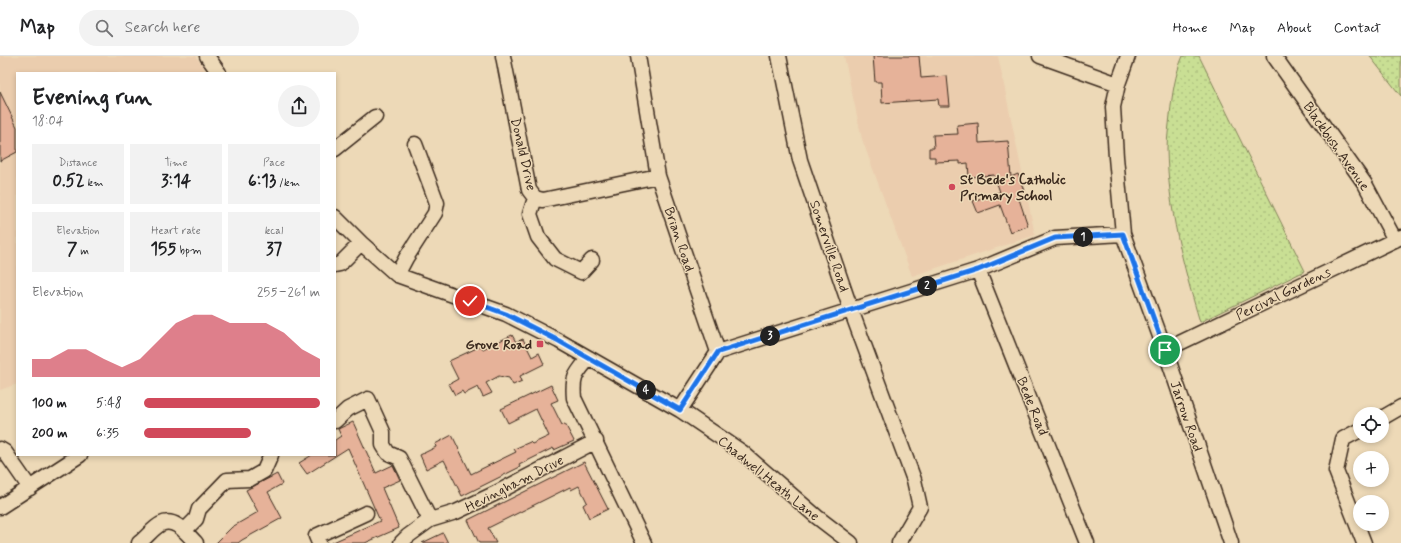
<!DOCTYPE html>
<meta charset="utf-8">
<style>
body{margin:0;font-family:Mynerve,sans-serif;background:#f2f2f2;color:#202124;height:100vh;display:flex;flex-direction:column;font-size:15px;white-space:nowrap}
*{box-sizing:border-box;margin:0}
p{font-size:13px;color:#757577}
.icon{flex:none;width:22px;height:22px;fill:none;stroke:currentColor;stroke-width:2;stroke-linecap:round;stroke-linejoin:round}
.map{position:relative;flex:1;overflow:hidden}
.details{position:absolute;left:16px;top:16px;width:320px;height:384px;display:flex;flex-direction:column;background:#fff;border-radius:0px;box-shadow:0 2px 6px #0003}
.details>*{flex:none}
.fabs{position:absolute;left:1353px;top:351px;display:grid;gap:8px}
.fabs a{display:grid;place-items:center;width:36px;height:36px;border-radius:50%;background:#fff;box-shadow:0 2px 6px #0003;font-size:20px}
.pin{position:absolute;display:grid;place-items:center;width:34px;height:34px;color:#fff;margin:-17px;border:2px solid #fff;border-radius:50%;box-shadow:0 1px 4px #0007}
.km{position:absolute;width:20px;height:20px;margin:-10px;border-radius:50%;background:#222;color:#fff;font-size:11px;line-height:20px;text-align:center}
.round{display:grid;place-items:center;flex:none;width:42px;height:42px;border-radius:21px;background:#f2f2f2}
.headline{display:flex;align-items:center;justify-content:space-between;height:68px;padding:0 16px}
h1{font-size:22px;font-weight:700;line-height:30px}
.stats{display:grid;grid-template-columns:repeat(3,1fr);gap:6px;height:68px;padding:4px 16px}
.stats div{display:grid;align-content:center;border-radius:0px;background:#f2f2f2;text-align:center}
.stats b{font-size:17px;font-weight:700}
.stats small{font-size:11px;font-weight:400}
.stats p{font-size:11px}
.chart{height:112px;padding:8px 16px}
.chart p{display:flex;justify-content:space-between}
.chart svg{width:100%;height:72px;margin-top:4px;fill:#d1495b;opacity:.7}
ul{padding:0 16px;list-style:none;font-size:13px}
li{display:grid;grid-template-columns:64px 48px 1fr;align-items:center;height:30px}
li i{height:10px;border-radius:5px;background:#d1495b}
header{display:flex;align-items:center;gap:24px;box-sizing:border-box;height:56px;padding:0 20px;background:#fff;border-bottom:1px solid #e0e0e0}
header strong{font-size:19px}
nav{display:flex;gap:22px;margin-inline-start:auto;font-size:14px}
.search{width:280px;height:36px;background:#f2f2f2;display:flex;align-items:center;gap:10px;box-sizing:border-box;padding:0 14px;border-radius:22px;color:#757577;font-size:15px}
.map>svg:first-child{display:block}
</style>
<header>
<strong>Map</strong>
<div class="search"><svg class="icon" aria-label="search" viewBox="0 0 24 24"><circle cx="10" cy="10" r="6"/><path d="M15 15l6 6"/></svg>Search here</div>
<nav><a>Home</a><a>Map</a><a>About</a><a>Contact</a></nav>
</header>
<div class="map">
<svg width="1401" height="487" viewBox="0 0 1401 487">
<defs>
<pattern id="park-dots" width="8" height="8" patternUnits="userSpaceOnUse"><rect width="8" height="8" fill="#c9df94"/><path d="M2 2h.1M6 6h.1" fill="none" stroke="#aec07f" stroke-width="1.8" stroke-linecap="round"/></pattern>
</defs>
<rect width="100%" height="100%" fill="#edd9b7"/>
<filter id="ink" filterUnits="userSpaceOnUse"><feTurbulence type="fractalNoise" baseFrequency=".025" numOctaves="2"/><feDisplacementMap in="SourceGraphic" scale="8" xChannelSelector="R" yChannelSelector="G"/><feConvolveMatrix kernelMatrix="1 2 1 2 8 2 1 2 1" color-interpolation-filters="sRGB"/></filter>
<g filter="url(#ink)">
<path fill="#ebcdae" d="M0 0H196L207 17H17V328L0 334Z
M844 0H998L1035 179 912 220 862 83Z"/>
<path fill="url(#park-dots)" stroke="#828459" d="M1183 0H1199L1305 215 1200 266C1183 210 1168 151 1167 93 1167 82 1169 70 1170 59 1172 40 1175 18 1183 0Z
M1370 0H1401V40L1372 3Z"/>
<path fill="#e6b299" stroke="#3b2a1e" d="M873 0H919L921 22 947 20 950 50H939L938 43 882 47 881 26H875Z
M0 36 17 71V96L0 105Z
M978 67 979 87 1008 85 1011 121 1018 118 1024 135 1017 137 1028 170 1010 176 1000 149 978 157 973 145 1000 136 994 119 969 121 968 107 960 108V105L935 106V101H929V92H934L933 79 958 78 957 69Z
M512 279 516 286 523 283 532 301 539 297 544 308 520 320 522 325 513 329 509 322 499 320 486 327 492 337 483 341 478 331 464 338 462 335 455 339 449 328 458 323 449 305 481 290 483 293Z
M551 329 558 344 551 347 562 369 565 368 574 385 554 394 553 392 519 409 520 411 462 440 444 404 426 413 420 399 436 391 435 388 452 379 471 418 516 396 514 393 530 386 532 388 549 380 536 353 508 367 501 353Z
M353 366 376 417 393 409 400 424 382 432 399 472 365 487H331L380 465 348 392 307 418 299 407 312 399H335V384L341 380 338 373Z
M584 406 608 453 589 462 583 449 587 446 579 430 571 434 570 431 488 472 496 487H479L468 464Z
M277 418 282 428 268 436 282 462 242 484 238 487H216L232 471 258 456 246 434Z
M443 477 448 487H422Z"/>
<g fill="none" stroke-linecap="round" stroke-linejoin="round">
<defs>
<path id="minor" d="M207 0 219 17
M503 0 529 134 535 142 543 144 658 120
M638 0 658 120 718 296 680 354
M779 0 800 104 851 254 914 424 920 451 899 487
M1040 0 1118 28
M1128 0 1118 28 1113 51 1116 101 1123 178 1165 294 1231 487
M1274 0 1365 128 1395 184
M335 93 375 61
M535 142 530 158 538 181 555 203 581 216 592 204
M335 161 361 187 397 219 506 258 559 285 680 354 742 396 817 461 851 487
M335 209 340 208 361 187
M978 214 1087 487
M397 219 406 202 435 157 437 147 415 88
M1165 294 1401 181
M718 296 978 214 1055 182 1123 178
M589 302C576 318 572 320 574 342L644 487
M1382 362 1401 351
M335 365 348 353 368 343 383 376V389L388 397 399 402 430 464
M1360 374 1343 383 1336 415 1364 487
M0 393 5 396 30 432
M0 451 80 399
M184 475 196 463 199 453 227 424 250 423 264 415 271 399
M139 487C146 482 153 472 161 468 175 461 187 478 196 487
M319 487 316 480 366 457
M401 487 408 480 430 464 456 456 496 437 596 385"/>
</defs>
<use href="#minor" stroke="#3b2a1e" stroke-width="17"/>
<use href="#minor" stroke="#edd9b7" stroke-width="14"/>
</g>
</g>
<g fill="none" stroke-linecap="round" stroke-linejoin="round" filter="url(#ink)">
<defs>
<path id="route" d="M470 245 506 258 559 285 680 354 718 296 978 214 1055 182 1123 178 1165 294"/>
</defs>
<use href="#route" stroke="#fff" stroke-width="8"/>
<use href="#route" stroke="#1a73e8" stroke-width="5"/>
</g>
<g fill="#d1495b" stroke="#edd9b7" stroke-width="1.5">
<circle cx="952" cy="131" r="4"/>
<rect x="536" y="284" width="8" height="8" rx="2"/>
</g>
<g text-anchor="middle" stroke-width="3" stroke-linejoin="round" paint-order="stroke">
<g font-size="14" fill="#3b2a1e" stroke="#edd9b7">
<text transform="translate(1337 90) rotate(55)" y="5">Blackbush Avenue</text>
<text transform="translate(524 98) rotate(77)" y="5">Donald Drive</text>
<text transform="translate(680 183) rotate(71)" y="5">Brian Road</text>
<text transform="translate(830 190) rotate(71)" y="5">Somerville Road</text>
<text transform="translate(1283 237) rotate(-26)" y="5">Percival Gardens</text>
<text transform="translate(1033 350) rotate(68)" y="5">Bede Road</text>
<text transform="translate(1187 360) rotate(71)" y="5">Jarrow Road</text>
<text transform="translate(769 422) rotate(39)" y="5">Chadwell Heath Lane</text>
<text transform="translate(514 427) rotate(-27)" y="5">Hevingham Drive</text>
</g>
<g font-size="14" font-weight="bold" fill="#3b2a1e" stroke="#edd9b7" text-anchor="start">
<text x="960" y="128">St Bede's Catholic<tspan x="960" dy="16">Primary School</tspan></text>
<text x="532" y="293" text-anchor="end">Grove Road</text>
</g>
</g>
</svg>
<div class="fabs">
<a><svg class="icon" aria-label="locate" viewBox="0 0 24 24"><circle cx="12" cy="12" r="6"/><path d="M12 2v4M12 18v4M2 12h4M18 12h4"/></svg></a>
<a>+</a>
<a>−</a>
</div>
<div class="pin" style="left:1165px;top:294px;background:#1e9e55"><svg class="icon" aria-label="arrive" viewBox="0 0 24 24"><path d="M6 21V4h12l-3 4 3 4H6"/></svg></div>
<div class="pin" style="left:470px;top:245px;background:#d93025"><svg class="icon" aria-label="check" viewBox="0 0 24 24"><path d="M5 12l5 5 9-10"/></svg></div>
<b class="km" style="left:1083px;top:181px">1</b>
<b class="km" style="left:927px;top:230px">2</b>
<b class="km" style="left:770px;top:280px">3</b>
<b class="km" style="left:646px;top:334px">4</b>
<section class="details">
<div class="headline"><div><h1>Evening run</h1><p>18:04</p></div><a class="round"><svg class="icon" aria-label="share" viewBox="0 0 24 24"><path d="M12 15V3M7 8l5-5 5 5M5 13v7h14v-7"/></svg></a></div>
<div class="stats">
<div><p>Distance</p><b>0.52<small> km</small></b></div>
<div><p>Time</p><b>3:14</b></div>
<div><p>Pace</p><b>6:13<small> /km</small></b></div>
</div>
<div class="stats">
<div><p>Elevation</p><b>7<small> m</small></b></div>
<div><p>Heart rate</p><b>155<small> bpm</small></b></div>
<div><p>kcal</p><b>37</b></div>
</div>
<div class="chart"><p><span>Elevation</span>255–261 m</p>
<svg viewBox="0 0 160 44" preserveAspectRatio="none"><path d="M0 44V33L10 33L20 27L30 27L40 33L50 38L60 33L70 22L80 11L90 6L100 6L110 11L120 11L130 11L140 17L150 27L160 33V44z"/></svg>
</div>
<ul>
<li><b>100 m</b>5:48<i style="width:100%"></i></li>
<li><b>200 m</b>6:35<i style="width:61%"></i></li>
</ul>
</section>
</div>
